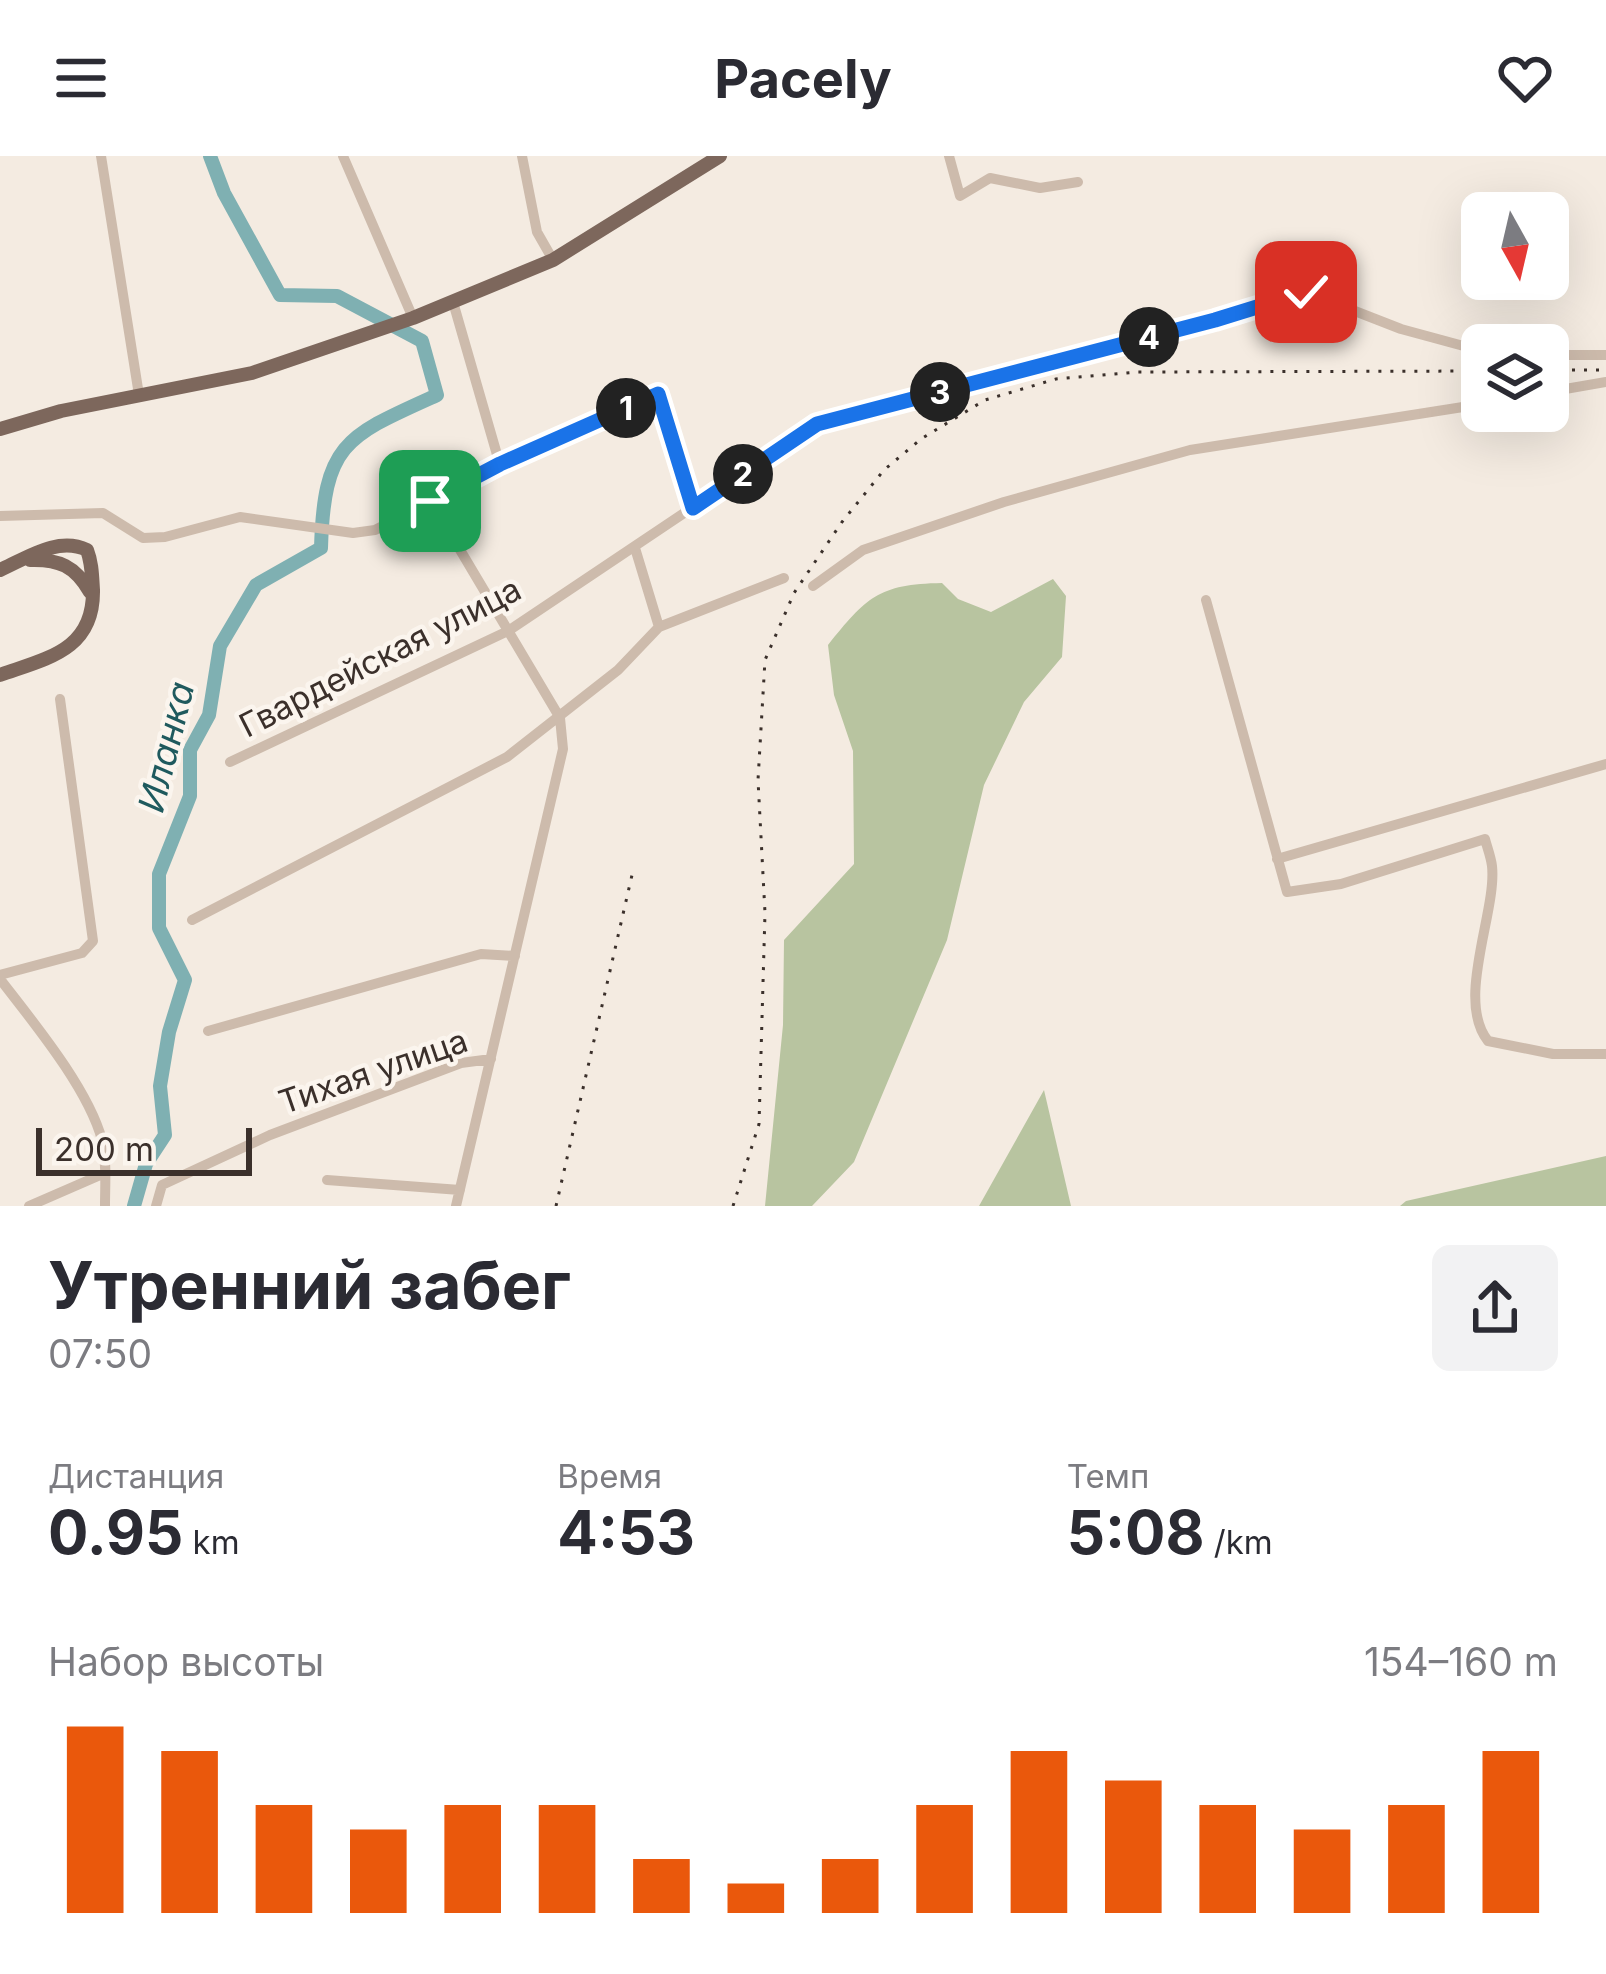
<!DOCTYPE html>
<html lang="ru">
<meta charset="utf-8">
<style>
body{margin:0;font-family:Inter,sans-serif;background:#f2f2f3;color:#2b2b33;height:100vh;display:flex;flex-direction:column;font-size:45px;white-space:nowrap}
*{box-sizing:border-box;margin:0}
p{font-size:39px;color:#7c7c81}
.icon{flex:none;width:66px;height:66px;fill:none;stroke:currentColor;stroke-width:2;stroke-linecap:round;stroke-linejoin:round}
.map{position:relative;height:1050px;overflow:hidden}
.drawer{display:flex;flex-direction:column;background:#fff;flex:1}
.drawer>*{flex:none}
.needle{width:78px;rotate:172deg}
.tools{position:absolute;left:1461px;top:36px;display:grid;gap:24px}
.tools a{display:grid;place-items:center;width:108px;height:108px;border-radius:18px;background:#fff;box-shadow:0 12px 48px #0002;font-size:60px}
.scale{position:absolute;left:36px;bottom:30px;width:216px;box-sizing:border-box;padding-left:12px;border:6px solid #3b302b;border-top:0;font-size:33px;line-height:42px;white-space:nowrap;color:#3b302b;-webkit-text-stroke:9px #fbf5ee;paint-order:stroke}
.pin{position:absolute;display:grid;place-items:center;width:102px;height:102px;color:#fff;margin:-51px;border-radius:24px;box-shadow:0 6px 18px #0006}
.km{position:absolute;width:60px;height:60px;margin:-30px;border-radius:50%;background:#222;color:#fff;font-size:33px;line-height:60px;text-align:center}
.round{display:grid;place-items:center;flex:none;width:126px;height:126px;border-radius:18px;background:#f2f2f3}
.overview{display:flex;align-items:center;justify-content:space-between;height:204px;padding:0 48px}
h1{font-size:66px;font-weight:700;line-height:90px}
.figures{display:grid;grid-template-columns:repeat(3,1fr);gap:18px;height:204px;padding:12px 48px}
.figures div{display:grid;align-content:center}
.figures b{font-size:60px;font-weight:700}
.figures small{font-size:33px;font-weight:400}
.figures p{font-size:33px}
.chart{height:336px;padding:24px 48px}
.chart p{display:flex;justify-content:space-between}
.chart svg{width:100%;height:216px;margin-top:12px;stroke:#ea580c;stroke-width:6}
header{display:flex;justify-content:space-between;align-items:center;height:156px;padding:0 48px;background:#fff;font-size:54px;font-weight:700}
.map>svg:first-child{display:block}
</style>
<header><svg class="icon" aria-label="menu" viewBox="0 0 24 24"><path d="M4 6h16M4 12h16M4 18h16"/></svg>Pacely<svg class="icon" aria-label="heart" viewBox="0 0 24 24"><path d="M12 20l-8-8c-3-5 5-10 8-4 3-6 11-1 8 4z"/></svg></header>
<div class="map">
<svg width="1606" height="1050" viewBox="0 0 1606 1050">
<rect width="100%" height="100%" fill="#f4ebe1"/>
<path fill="#b8c4a0" d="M1053 423 1066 440 1062 501 1024 546 984 629 947 784 854 1006 812 1050H765L783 869 784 784 854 708 853 595 834 539 828 489C866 442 878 428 942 427L958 443 991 456Z
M1044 934 1071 1050H979Z
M1606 1000V1050H1400L1406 1045Z"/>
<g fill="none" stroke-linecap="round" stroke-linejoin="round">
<path stroke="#7fb0b2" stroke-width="14" d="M134 1050 146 1008 165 979 160 930 169 876 185 824 159 772V718L190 640V594L209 559 220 490 256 429 321 392C324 287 346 280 437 239L422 185 337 140 280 139 224 37 210 0"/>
<path stroke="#cdbbac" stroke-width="10" d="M101 0 139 239
M343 0 413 162
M522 0 537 76 553 104
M949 0 960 40 990 22 1040 32 1078 26
M1548 199H1606
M1548 236 1606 226
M500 309 658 238 693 352
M431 345 560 562 563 593 456 1050
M0 360 103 357 143 382 165 381 240 361 353 377 375 374 500 309 453 146
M635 392 659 471
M813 430 863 394 1004 346 1190 294 1482 248
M1206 444 1287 736 1341 728 1485 683C1487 691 1491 701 1492 710 1497 756 1455 844 1488 885L1553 898H1606
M230 606 508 475 817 268 1215 164 1306 136 1401 173 1482 195
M1277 703 1606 608
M192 764 507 601 618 514 659 471 784 422
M0 819 82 797 93 785 60 543
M0 823C33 866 88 932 102 984 107 1005 105 1028 105 1050
M208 875 481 798 515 800
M327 1024 460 1034
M29 1050 105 1017
M156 1050 162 1029 270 979 461 907 491 903"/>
<path stroke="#7d675c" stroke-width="14" d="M0 273 61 255 252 217 413 162 553 104 720 0
M30 404C59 403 75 410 90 436
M0 414C27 402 58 380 87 394 92 407 92 419 93 434 94 494 48 502 0 519"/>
<path stroke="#3b302b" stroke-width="3" stroke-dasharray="3 9" stroke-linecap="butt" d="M1548 214H1606
M556 1050 632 719
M733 1050 759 968 765 757 758 624 765 504 794 437 842 366 884 314 921 283 985 244 1056 223 1137 216 1482 215"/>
</g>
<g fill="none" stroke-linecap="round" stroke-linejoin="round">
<defs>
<path id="route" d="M430 345 500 308 658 238 693 352 817 268 1215 164 1306 136"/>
</defs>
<use href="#route" stroke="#fff" stroke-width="24"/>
<use href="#route" stroke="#1a73e8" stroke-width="15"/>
</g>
<g text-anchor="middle" stroke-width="9" stroke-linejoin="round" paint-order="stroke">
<g font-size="33" fill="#3b302b" stroke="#fbf5ee">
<text transform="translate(380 501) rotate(-27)" y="12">Гвардейская улица</text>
<text transform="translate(373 915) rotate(-19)" y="12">Тихая улица</text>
</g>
<g font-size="36" font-style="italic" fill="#1f5a5e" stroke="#fbf5ee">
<text transform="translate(166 591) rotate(-76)" y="13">Иланка</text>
</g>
</g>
</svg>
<div class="tools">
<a><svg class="needle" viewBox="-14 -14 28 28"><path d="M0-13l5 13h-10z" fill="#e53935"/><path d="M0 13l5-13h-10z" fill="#7c7c81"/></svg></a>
<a><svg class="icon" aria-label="layers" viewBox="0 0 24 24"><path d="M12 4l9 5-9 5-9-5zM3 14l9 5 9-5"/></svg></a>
</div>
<div class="scale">200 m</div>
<div class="pin" style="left:430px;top:345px;background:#1e9e55"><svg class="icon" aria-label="arrive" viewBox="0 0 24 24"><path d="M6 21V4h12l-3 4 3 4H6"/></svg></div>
<div class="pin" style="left:1306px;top:136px;background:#d93025"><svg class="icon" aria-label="check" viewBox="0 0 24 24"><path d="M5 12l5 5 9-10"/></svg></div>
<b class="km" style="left:626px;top:252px">1</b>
<b class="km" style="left:743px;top:318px">2</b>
<b class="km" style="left:940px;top:236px">3</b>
<b class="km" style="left:1149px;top:181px">4</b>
</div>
<section class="drawer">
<div class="overview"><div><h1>Утренний забег</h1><p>07:50</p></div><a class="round"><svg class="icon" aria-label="share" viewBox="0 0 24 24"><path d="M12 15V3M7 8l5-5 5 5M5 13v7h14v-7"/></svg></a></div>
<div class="figures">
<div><p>Дистанция</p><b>0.95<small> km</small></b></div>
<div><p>Время</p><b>4:53</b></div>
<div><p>Темп</p><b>5:08<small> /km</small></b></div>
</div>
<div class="chart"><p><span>Набор высоты</span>154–160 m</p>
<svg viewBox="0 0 160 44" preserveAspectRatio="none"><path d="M5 44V6M15 44V11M25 44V22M35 44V27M45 44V22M55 44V22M65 44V33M75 44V38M85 44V33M95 44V22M105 44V11M115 44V17M125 44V22M135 44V27M145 44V22M155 44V11"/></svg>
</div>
</section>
